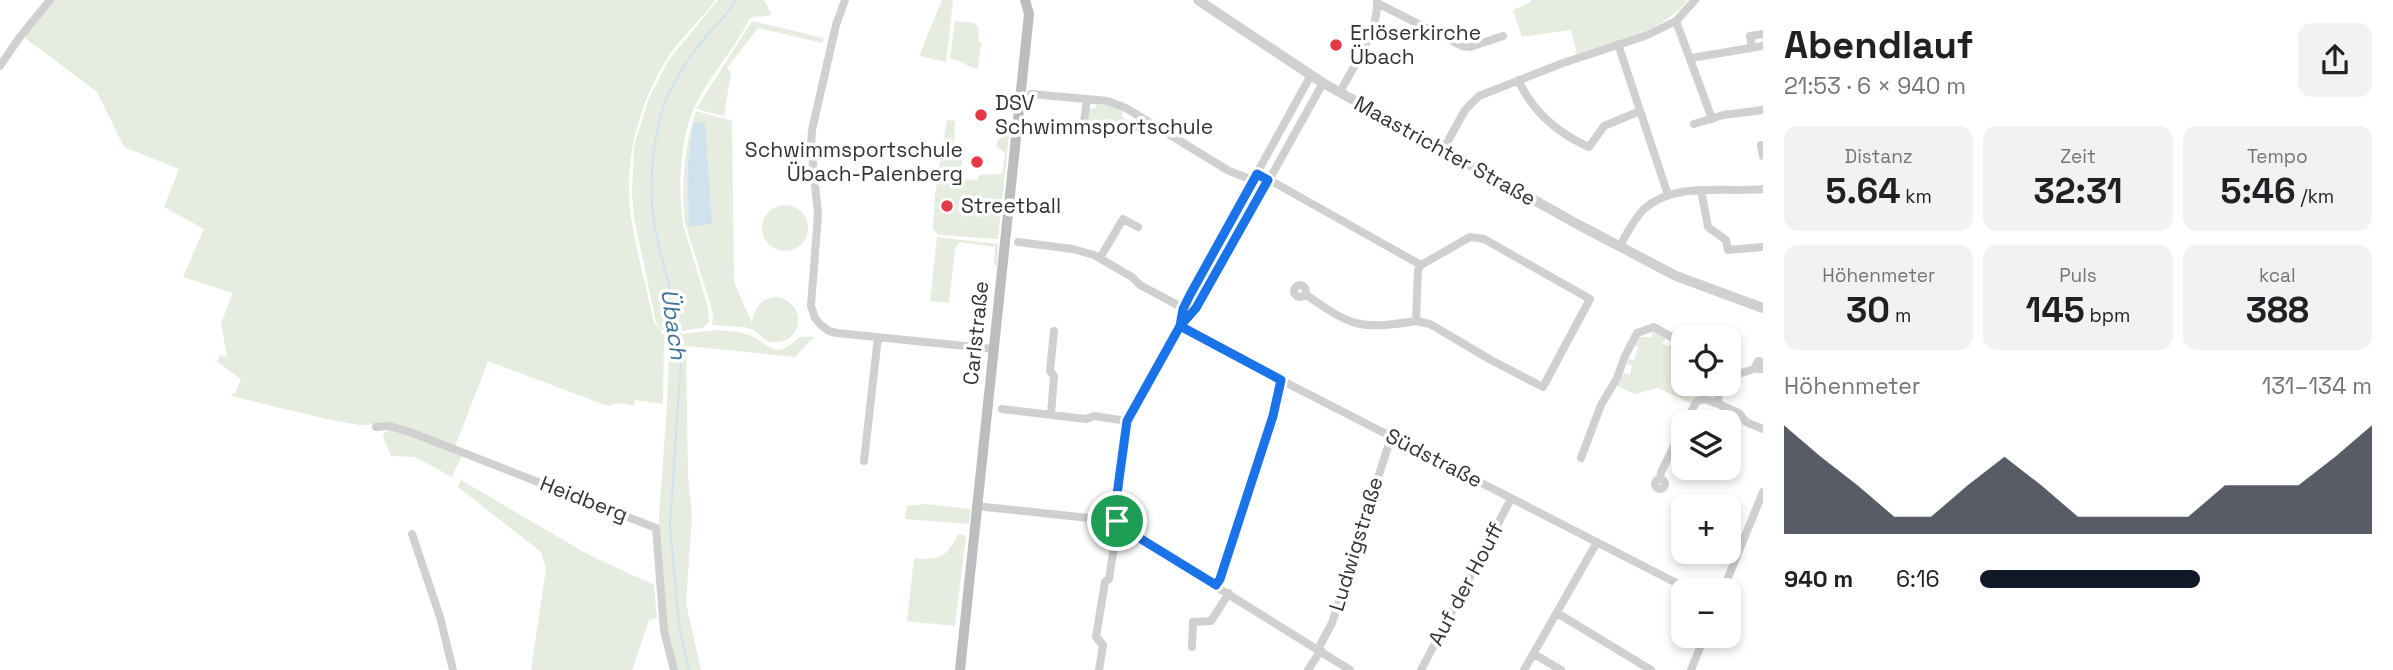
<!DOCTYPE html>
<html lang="de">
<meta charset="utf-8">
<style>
body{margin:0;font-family:"Space Grotesk",sans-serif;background:#f2f2f2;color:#202124;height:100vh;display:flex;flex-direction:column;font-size:26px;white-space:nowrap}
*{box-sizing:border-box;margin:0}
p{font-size:23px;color:#757577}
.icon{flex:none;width:38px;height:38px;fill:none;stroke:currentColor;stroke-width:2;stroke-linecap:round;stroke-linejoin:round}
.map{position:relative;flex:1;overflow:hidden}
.panel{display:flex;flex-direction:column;background:#fff;width:630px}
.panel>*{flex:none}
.tools{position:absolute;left:1671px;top:326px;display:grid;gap:14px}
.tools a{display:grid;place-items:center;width:70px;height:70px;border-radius:14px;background:#fff;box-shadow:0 4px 10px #0003;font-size:35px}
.pin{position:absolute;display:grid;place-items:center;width:60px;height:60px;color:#fff;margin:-30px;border:4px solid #fff;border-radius:50%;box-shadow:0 2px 7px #0007}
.round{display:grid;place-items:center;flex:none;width:74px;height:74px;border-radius:14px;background:#f2f2f2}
.overview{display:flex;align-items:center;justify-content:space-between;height:119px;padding:0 21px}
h1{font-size:38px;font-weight:800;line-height:52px}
.metrics{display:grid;grid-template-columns:repeat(3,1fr);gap:10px;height:119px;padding:7px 21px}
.metrics div{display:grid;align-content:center;border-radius:14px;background:#f2f2f2;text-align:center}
.metrics b{font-size:35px;font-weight:800}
.metrics small{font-size:19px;font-weight:400}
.metrics p{font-size:19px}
.chart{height:196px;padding:14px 21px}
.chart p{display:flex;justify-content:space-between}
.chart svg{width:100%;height:126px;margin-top:7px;fill:#111827;opacity:.7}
ul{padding:0 21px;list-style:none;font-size:23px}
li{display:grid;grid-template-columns:112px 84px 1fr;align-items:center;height:52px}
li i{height:18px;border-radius:9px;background:#111827}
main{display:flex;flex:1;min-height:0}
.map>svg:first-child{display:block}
</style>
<main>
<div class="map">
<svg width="1763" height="670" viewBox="0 0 1763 670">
<rect width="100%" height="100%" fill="#fff"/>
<path fill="#e6ecdf" d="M55 0H716C700 21 679 39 665 62 637 108 624 164 631 217 636 250 647 289 654 323L664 335 663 404 635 400 633 406 620 403 608 406 488 361 455 447 391 424 360 425 331 420 231 396 232 393 235 394 241 379 217 362 220 355 227 357 221 323 233 293 183 277 204 229 164 207 179 169 124 147 97 92 24 37Z
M718 0H764L772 15 750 18C735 49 710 75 695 106 680 136 678 191 683 224L708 307 709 322 703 328 666 333 659 328 656 322 634 218 632 193 634 146 648 100 668 61Z
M942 0H953L946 62 919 56Z
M1531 0H1688C1661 33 1615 42 1577 54L1571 30 1522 37 1513 10 1531 2Z
M752 21 824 38 822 43 758 28 727 68 731 72 724 116 696 109Z
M955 21 975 23 979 29 978 41 981 42 978 69C967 67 962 60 950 59Z
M1096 104 1112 105 1123 111 1122 117 1133 123 1116 129 1086 126 1088 108 1095 109Z
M696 111 732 121 734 282 752 323C755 307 761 297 779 297 808 305 802 345 773 342 764 342 762 336 755 331 749 326 722 326 712 325L713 313 685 223C681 188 684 145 696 111Z
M947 120 955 121 954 146 964 149 960 179 978 180 979 175 1002 174 1005 153 996 146 1004 128 1010 126 998 239 938 235 933 229 935 194Z
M1250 191 1256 196 1196 305 1190 302Z
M762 228a23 23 0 1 1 46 0a23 23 0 1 1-46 0Z
M937 237 998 244 997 266 994 264 995 247 959 242 955 249 949 303 930 301Z
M715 330C725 331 739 331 749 335 770 343 774 363 799 337H814L795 357 686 346 688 476 692 516 686 603 701 670H677L667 631 658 532 667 405 669 357 666 336Z
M1652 331 1667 337 1662 343 1669 347 1672 342 1675 343 1674 352 1683 355 1684 383H1714V398L1694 400 1690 403 1658 388 1635 394 1617 386 1624 373 1630 375 1632 366 1627 364 1629 359 1634 360 1638 347 1634 344 1638 337H1652Z
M390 430 409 435 462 456 452 477 415 457 391 456 383 437 384 433Z
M461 480 589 555 654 585 657 618 649 620 632 670H531L546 569 541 552 458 487Z
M926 504 971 509 969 524 905 519 907 506Z
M958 534 966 536 955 626 907 621 914 558C939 561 947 557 958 534Z"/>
<path fill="#cfe2ee" d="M693 122 705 124 712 224 689 227 688 166Z"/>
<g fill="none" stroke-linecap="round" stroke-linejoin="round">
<path stroke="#cfe2ee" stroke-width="2" d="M689 670 679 626 670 524 682 346C677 304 661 264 654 222 648 184 653 125 670 91 679 73 692 53 705 38 716 25 728 15 735 0"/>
<path stroke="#d0d0d0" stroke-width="8" d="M845 0 836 25 812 130 811 145 818 214 811 306 815 318 821 325 829 331 837 333 994 349
M1377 3 1462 46 1470 47 1503 36
M1676 21 1712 119
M1618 44 1668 195
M1752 47 1750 36 1763 34
M1691 58 1763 46
M0 66 19 38 50 0
M1518 80C1533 112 1557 133 1589 147L1604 126 1640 111
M1340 92C1354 65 1379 31 1377 0
M1031 94 1108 101 1126 108 1229 171 1253 180
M1087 99 1083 130C1103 133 1130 136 1145 120
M1694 124 1723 115 1763 110
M1761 145 1763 156
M1443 150 1465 110 1479 96 1563 63 1645 36 1676 21 1695 0
M1266 178 1421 265
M1701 190 1708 227 1726 240 1728 250 1763 247
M1470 237 1484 239 1590 299 1543 387 1491 360 1430 324 1416 321 1418 270 1421 265Z
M1018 242 1073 249 1094 255 1132 277 1140 285 1183 308
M1620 246C1627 233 1633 220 1644 209 1675 181 1725 193 1763 189
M1100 258 1123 219 1138 227
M1294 291a6 6 0 1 1 12 0a6 6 0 1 1-12 0Z
M1305 294C1352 327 1359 330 1416 321
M1179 326 1281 380 1690 590
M1179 326 1186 302 1311 75
M1763 362 1758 361 1756 365 1758 369H1763
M1729 377 1757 368
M1719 383 1718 404 1739 413 1746 422 1763 429
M1002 409 1086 419 1094 416 1127 421
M1051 414 1054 376 1050 371 1054 331
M1686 422 1696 402 1704 399 1718 404
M376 427 389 426 410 432 656 528 664 631 674 670
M1581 458 1601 405 1617 378 1625 356 1637 333 1654 327 1684 344
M864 461 878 337
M1655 484a5 5 0 1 1 10 0a5 5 0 1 1-10 0Z
M1660 479 1661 472 1684 426
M976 506 1117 521 1128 532 1350 670
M1117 521 1115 509 1127 421 1179 326 1196 308 1216 275 1323 83
M412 534 440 617 453 670
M1216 585 1262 451 1281 380
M1723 590 1763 492
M1557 613 1651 670
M1192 647 1193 622 1211 621 1229 593
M1318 649 1332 623 1391 437
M1534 654 1561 670
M1099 670 1103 645 1096 637 1105 582 1109 579 1115 540 1125 529
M1308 670 1321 650
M1421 670 1511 499
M1524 670 1597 542
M1691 670 1705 635"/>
<path stroke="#d0d0d0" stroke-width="10" d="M1198 0 1323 83 1579 225 1676 276 1763 308"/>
<path stroke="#bdbdbd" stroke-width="10" d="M960 670 1029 14 1025 0"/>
</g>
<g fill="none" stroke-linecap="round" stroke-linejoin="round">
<defs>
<path id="route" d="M1117 521 1128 531 1216 585 1220 579 1273 416 1281 380 1180 326 1196 308 1268 180 1257 174 1191 293 1183 309 1180 326 1127 421 1115 509 1117 521"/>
</defs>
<use href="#route" stroke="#fff" stroke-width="14"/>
<use href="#route" stroke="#1a73e8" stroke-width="9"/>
</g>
<g fill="#e63946" stroke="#fff" stroke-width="2.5">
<circle cx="1336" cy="45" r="7"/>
<circle cx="981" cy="115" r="7"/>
<circle cx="977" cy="162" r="7"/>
<circle cx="947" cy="206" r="7"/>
</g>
<g text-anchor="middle" stroke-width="7" stroke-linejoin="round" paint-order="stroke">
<g font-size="21" fill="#333" stroke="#fff" text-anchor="start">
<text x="1350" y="40">Erlöserkirche<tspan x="1350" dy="24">Übach</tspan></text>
<text x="995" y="110">DSV<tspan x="995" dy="24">Schwimmsportschule</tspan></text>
<text x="963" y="157" text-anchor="end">Schwimmsportschule<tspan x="963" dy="24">Übach-Palenberg</tspan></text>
<text x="961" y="213">Streetball</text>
</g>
<g font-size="21" fill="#333" stroke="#fff">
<text transform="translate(1445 151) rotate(29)" y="7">Maastrichter Straße</text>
<text transform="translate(976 333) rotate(-84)" y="7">Carlstraße</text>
<text transform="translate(1434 458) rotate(27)" y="7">Südstraße</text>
<text transform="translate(584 499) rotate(21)" y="7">Heidberg</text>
<text transform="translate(1356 544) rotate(-73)" y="7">Ludwigstraße</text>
<text transform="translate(1466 584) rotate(-62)" y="7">Auf der Houff</text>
</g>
<g font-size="23" font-style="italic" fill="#3f7597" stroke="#fff">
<text transform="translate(674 324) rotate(82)" y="8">Übach</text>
</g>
</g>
</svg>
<div class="tools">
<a><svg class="icon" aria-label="locate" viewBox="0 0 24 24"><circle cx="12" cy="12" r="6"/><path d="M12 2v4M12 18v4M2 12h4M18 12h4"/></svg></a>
<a><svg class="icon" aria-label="layers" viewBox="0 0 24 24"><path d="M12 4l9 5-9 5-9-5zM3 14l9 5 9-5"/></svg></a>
<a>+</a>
<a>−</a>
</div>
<div class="pin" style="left:1117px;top:521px;background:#1e9e55"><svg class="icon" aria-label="arrive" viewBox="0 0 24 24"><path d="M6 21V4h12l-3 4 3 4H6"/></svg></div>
</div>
<section class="panel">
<div class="overview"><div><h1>Abendlauf</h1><p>21:53 · 6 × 940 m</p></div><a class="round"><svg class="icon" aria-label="share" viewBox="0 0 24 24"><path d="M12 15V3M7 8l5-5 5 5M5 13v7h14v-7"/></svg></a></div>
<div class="metrics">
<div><p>Distanz</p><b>5.64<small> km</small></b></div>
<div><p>Zeit</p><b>32:31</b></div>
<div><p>Tempo</p><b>5:46<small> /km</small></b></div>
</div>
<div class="metrics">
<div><p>Höhenmeter</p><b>30<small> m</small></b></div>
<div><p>Puls</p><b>145<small> bpm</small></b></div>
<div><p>kcal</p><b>388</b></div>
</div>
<div class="chart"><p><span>Höhenmeter</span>131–134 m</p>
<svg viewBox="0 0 160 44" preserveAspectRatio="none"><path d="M0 44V6L10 17L20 27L30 38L40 38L50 27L60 17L70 27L80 38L90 38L100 38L110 38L120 27L130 27L140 27L150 17L160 6V44z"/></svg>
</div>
<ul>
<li><b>940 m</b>6:16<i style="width:56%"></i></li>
</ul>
</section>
</main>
